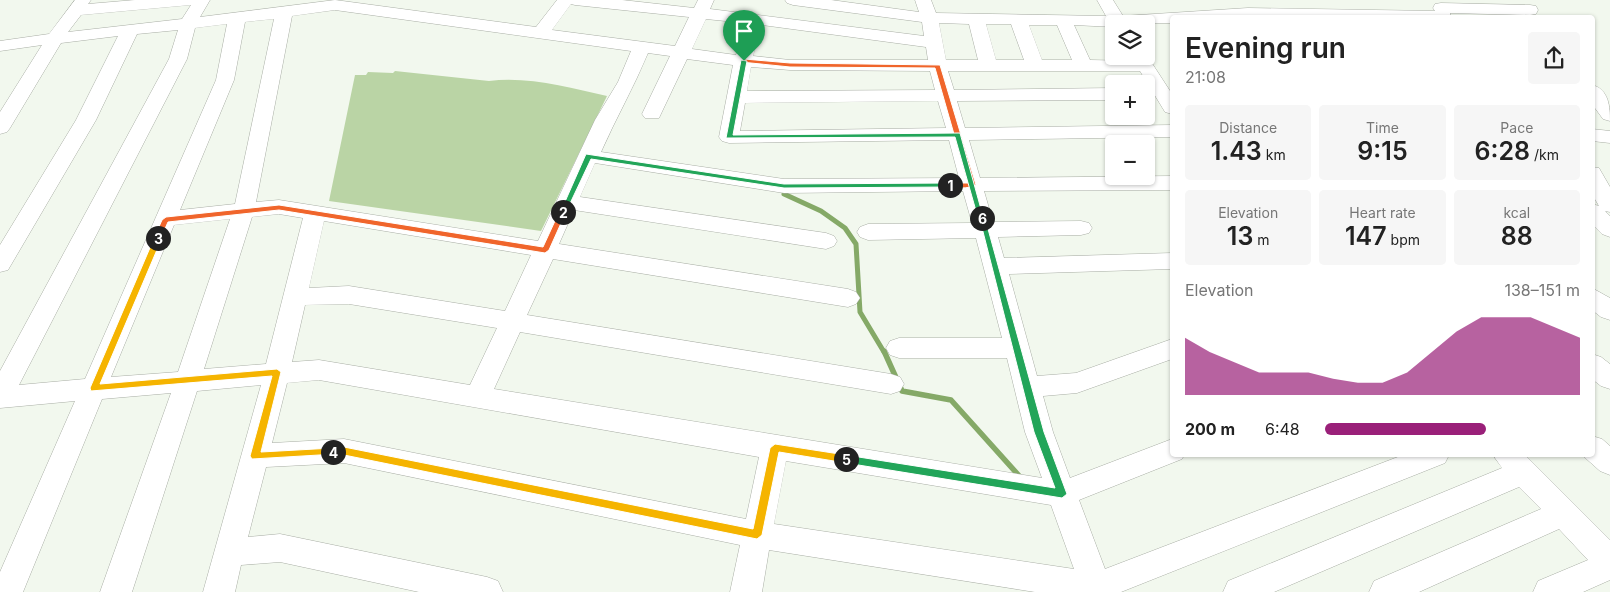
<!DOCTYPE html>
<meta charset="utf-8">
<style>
body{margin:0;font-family:Inter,sans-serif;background:#f6f6f6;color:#222;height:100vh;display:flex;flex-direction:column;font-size:19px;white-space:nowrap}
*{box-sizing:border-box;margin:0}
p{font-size:16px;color:#767676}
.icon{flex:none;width:28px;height:28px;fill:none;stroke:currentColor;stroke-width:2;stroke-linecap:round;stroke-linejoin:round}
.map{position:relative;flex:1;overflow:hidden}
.details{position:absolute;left:1170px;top:15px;width:425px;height:442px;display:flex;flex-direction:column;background:#fff;border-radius:5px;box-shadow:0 1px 4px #0004}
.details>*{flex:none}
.fabs{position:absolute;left:1105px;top:15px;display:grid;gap:10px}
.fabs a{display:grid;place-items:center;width:50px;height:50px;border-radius:5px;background:#fff;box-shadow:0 1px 4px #0004;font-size:25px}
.pin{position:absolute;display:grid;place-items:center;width:42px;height:42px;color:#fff;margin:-51px -21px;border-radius:50% 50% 50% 0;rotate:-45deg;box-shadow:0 0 5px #0007}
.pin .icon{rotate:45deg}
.km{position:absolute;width:25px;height:25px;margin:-12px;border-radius:50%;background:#222;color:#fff;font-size:14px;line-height:25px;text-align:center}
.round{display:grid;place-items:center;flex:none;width:52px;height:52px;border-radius:5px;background:#f6f6f6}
.head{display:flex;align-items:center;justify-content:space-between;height:85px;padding:0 15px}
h1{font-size:28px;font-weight:600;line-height:38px}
.figures{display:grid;grid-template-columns:repeat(3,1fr);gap:8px;height:85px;padding:5px 15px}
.figures div{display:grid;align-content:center;border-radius:5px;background:#f6f6f6;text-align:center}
.figures b{font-size:25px;font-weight:600}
.figures small{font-size:14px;font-weight:400}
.figures p{font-size:14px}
.chart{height:140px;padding:10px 15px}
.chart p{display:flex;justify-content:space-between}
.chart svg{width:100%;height:90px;margin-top:5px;fill:#9a2079;opacity:.7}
ul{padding:0 15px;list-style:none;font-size:16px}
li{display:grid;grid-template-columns:80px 60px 1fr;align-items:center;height:38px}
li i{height:12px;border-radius:6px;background:#9a2079}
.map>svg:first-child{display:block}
</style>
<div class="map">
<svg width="1610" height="592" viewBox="0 0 1610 592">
<rect width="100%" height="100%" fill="#f2f8ee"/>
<path fill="#bad4a5" d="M395 71 489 81C529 76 569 88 607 96L541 231 329 201 355 75H366L368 72 393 73Z"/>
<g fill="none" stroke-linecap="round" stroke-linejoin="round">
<path stroke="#85a967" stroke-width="5" d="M784 194 821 211 845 228 856 244 860 312 884 352"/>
<path stroke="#85a967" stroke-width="5.5" d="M884 351 902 391 951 400 1021 478"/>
<defs>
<path id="minor" d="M75 0H91L88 4 135 0H210L200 17 335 0 536 27 557 0H622L694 8 698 0H714L710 9 924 36 922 22 793 5 787 3 785 0H831L919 12 915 0H931L936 13 1106 16 1097 0H1113L1123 16 1248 8 1435 11 1433 8 1435 4 1441 3 1530 5 1536 6 1538 10 1536 14 1530 15 1450 13 1451 18H1172V23L1114 24V27L1074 25 1090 60 1133 61 1130 56H1146V54L1172 94V114L1165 112 1140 71H948L954 90 1114 88V100L957 101 965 128 1172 125V137L969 140 980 178 1172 176V190L984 191 993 222 1081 221 1089 223 1092 228 1089 233 1081 235 998 237 1004 258 1172 253V269L1009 274 1037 376 1076 373 1172 339V359L1077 393 1043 396 1053 432 1070 478 1172 439V455H1184L1182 459 1079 500 1105 569 1403 455H1449L1445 463 1121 592H1035L769 550 762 592H730L740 545 344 463 266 467 248 537 280 534 487 577 498 581 503 592H419L280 562 241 565 235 592H203L261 385 197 391 132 592H100L171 393 102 399 23 592H0V572L75 401 0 408V371L169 59 178 30 137 34 96 120 8 270 0 272V245L76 120 118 36 61 43 10 128 7 132 0 134V112L42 45 0 51V41L49 34ZM571 4 575 5 689 17 675 46 552 30ZM191 5 182 19 68 32 81 15ZM335 10 631 51 618 82 595 120 538 241 279 200 256 202 292 16ZM274 19 235 204 180 210 234 80 245 22ZM706 19 745 23 736 55 692 49ZM939 23 969 24 978 60H946ZM227 24 216 80 85 379 19 385 187 59 195 28ZM986 24H1011L1024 60H996ZM762 25 926 47 928 60H790L753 56ZM1029 25H1057L1072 60H1042ZM648 53 670 56 642 114 645 118H659L687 59 733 65 719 137 722 141 729 143 949 140 959 178 784 179 601 152C616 118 634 87 648 53ZM751 67 790 70 930 71 935 90 747 91ZM938 101 946 128 740 131 745 103ZM595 163 784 193 963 191 972 223 868 224 860 227 857 232 860 237 868 240 976 238 1002 338H899L890 341 886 348 890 355 899 358H1007L1025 432 1042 478 494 389 520 332 891 394 900 391 904 384 900 377 891 374 527 315 553 259 848 307 856 304 860 298 856 292 848 289 559 244 574 210 826 249 834 246 837 241 834 236 826 233 580 197ZM279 214 303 218 266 364 204 369 252 217ZM230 219 178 372 111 377 174 225ZM324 221 531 255 505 311 349 286 309 288ZM349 304 497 328 470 385 319 360 292 362 305 305ZM319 380 759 457 746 519 344 439 272 443 287 383ZM786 461 1051 505 1074 569 774 524Z
M1592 85C1609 89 1610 107 1610 121L1603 119 1592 104Z
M1592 129 1610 131V143L1592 141Z
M1592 167 1599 168 1610 187V212L1605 211 1610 216V237L1602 234 1592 224V204L1599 206 1592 194Z
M1592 288 1610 298V320L1601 317 1592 310Z
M1592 354 1601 357 1610 364V389L1601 386 1592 379Z
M1592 436 1602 439 1610 446V475L1600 471 1582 455H1592Z
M1493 455H1525L1610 540V580L1583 592H1533L1538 581 1588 560 1559 529 1419 592H1369L1374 581 1541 509 1519 487 1274 592H1223L1228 581 1502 468Z"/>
</defs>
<use href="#minor" stroke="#a9aea5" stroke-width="1"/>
<use href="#minor" fill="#fff" fill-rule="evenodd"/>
</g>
<path fill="#f0652b" stroke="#fff" d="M744 59 790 63 940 65 976 185C969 189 953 189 946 185L950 183H968L935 68 790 67 741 62Z"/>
<path fill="#22a559" stroke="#fff" d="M586 154 784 184 950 183 954 185 950 187 784 188 591 159 566 212 560 213Z"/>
<path fill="#f0652b" stroke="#fff" d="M279 205 543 247 560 210 566 212 549 250 545 253 279 210 168 222 160 240 154 238 162 220 166 217Z"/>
<path fill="#f5b400" stroke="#fff" d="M155 236 162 238 100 384 277 369 281 372 261 452 333 448 337 452 336 454 252 459 250 456 272 376 91 391 90 388Z"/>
<path fill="#f5b400" stroke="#fff" d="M775 444 846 455 851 459 846 463 779 452 762 535 757 539 344 455 333 456 328 452 333 448 344 447 753 529 770 448Z"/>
<path fill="#22a559" stroke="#fff" d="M979 216 985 218 1044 432 1067 494 1062 498 846 463 842 459 846 455 1055 488 1034 432Z"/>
<path fill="#22a559" stroke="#fff" d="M741 60 747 61 733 135 960 133 984 220 978 218 955 137 726 138Z"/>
</svg>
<div class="fabs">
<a><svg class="icon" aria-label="layers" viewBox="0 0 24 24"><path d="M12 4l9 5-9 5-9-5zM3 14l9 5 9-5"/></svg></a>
<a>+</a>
<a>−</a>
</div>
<div class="pin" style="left:744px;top:61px;background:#1e9e55"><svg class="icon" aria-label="arrive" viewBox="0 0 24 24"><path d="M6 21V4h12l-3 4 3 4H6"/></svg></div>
<b class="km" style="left:950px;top:185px">1</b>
<b class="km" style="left:563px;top:212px">2</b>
<b class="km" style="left:158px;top:238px">3</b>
<b class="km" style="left:333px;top:452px">4</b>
<b class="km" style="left:846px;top:459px">5</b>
<b class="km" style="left:982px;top:218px">6</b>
<section class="details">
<div class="head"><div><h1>Evening run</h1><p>21:08</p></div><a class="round"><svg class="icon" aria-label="share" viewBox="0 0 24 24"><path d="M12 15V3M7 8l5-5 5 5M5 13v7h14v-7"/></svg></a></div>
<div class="figures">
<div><p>Distance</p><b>1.43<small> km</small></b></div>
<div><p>Time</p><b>9:15</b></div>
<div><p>Pace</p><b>6:28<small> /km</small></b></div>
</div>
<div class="figures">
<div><p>Elevation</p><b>13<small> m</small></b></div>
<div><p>Heart rate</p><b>147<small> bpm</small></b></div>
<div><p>kcal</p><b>88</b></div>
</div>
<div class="chart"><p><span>Elevation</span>138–151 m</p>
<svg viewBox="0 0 160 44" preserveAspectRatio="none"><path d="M0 44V16L10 23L20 28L30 33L40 33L50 33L60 36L70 38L80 38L90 33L100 23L110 13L120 6L130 6L140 6L150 11L160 16V44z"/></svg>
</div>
<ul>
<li><b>200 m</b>6:48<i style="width:63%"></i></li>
</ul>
</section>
</div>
